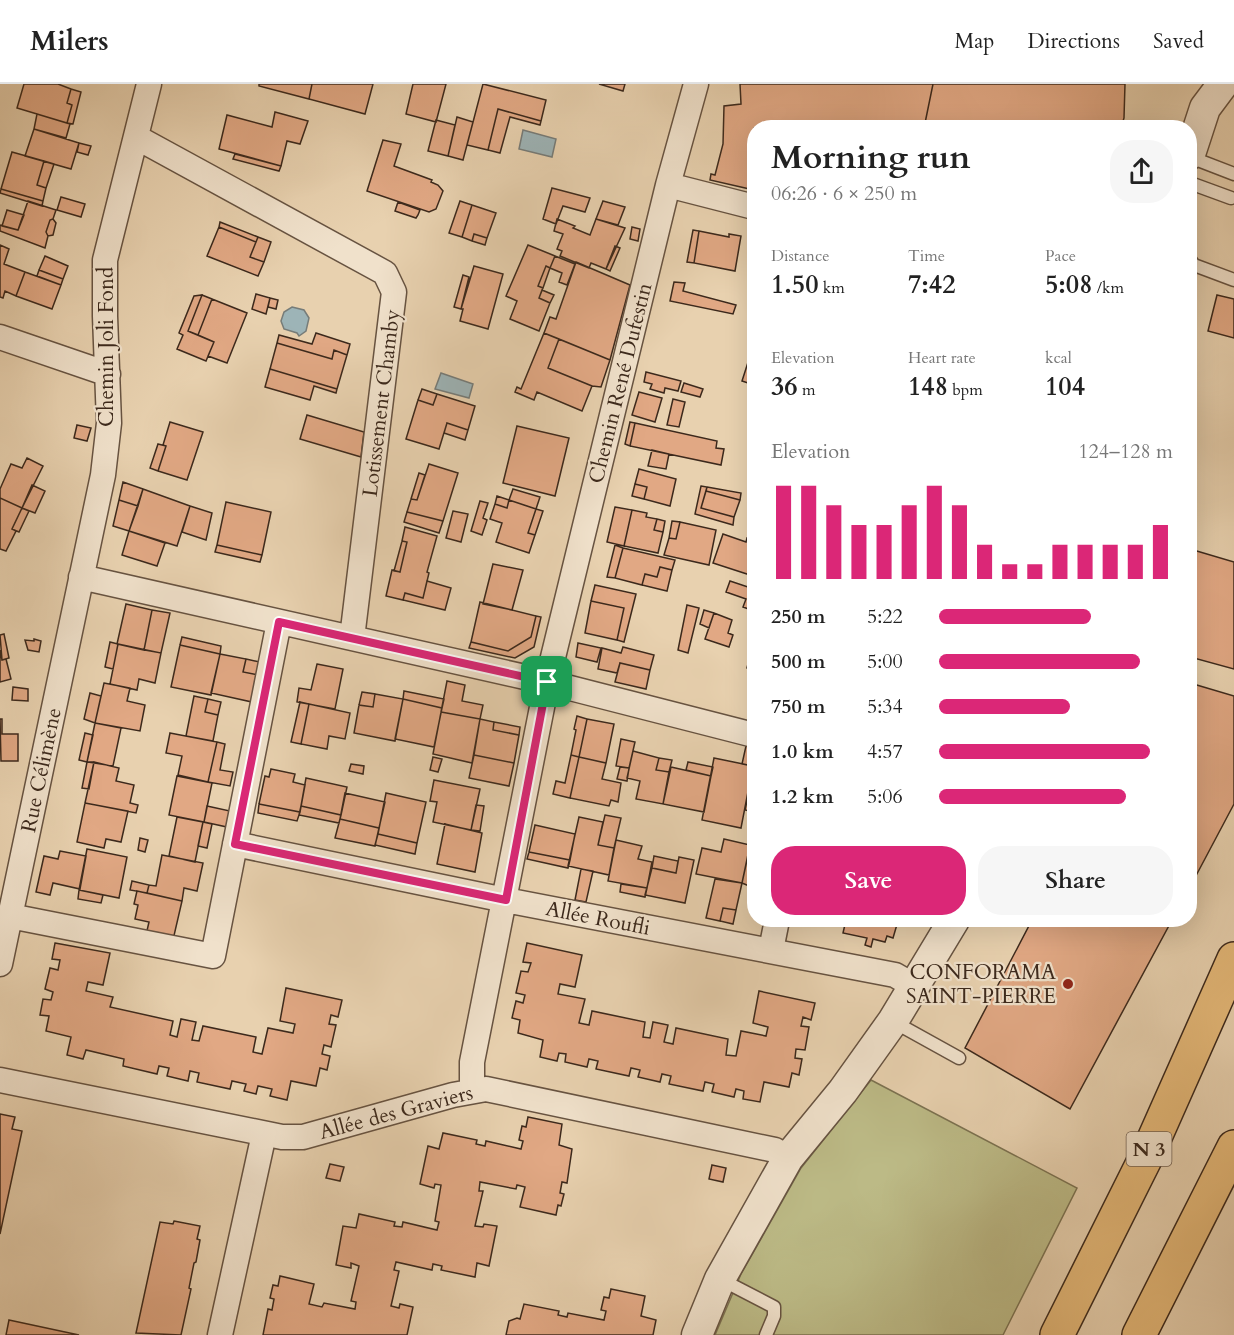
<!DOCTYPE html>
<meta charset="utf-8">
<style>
body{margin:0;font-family:Cardo,serif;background:#f6f6f6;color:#222;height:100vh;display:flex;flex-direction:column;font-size:22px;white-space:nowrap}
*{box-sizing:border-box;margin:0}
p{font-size:20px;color:#767676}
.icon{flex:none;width:33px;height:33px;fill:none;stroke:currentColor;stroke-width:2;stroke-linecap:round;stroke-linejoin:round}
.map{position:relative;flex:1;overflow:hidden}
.details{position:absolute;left:747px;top:36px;width:450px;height:807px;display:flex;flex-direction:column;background:#fff;border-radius:24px;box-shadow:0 6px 24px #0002}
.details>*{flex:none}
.pin{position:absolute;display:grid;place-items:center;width:51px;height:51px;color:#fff;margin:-26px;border-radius:12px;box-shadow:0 3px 9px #0006}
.round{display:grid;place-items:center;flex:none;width:63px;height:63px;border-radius:24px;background:#f6f6f6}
.overview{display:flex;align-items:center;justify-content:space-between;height:102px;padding:0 24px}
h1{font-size:33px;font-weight:700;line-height:45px}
.stats{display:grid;grid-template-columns:repeat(3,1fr);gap:9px;height:102px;padding:6px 24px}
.stats div{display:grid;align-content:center}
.stats b{font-size:26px;font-weight:700}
.stats small{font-size:16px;font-weight:400}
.stats p{font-size:16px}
.chart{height:168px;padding:12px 24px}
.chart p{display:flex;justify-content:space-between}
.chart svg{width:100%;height:108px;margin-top:6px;stroke:#db2777;stroke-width:6}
.primary-button{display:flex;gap:12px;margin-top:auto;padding:12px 24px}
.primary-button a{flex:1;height:69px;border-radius:24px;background:#db2777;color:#fff;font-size:24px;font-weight:700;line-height:69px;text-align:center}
.primary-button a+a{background:#f6f6f6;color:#222}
ul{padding:0 24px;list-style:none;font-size:20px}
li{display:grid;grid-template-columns:96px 72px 1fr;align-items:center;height:45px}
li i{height:15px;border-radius:8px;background:#db2777}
header{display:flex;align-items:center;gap:36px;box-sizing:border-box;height:84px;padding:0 30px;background:#fff;border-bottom:2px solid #e0e0e0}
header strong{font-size:28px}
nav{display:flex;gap:33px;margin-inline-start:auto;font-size:21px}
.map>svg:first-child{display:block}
</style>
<header>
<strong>Milers</strong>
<nav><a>Map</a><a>Directions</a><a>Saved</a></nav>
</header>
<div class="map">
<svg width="1234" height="1251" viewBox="0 0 1234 1251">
<rect width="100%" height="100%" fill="#e8d1af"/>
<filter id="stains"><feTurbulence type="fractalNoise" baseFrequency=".00333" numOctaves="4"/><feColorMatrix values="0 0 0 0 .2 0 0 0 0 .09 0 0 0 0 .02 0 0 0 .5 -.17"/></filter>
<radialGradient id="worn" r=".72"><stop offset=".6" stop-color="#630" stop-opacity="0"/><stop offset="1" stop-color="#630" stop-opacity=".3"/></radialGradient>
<path fill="#bcba86" stroke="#7c7251" stroke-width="1.5" d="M871 996 1077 1104 1003 1251H715L741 1190 801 1084Z"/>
<path fill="#9db4b7" stroke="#767c79" stroke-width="1.5" d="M523 46 556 55 552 73 519 65Z
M292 223 304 226 309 234 306 247 299 252 297 249 284 245 281 237 284 228Z
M441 289 473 300 469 314 435 305Z"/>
<path fill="#e1a884" stroke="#3c291c" stroke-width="1.5" d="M24 0H58L71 5 67 19 72 21 67 39 17 24Z
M259 0H312L309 15 259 2Z
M312 0H373L365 30 309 15Z
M413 0H446L436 38 406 30Z
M483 0 546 16 541 37 498 25 488 66 467 61Z
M599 0H625L623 7Z
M740 0H933L924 44H754V106L710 96 711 90 715 91 723 60 724 22 741 20Z
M933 0H1125L1124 34 1121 44 1103 42 1102 44H924Z
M71 5 81 8 73 40 67 39 72 21 67 19Z
M498 25 541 37 540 41 510 33 500 69 488 66Z
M275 28 308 37 300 60 287 57 281 82 219 65 227 31 272 43Z
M37 30 70 40 66 54 34 45Z
M457 33 473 38 463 76 448 72Z
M436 36 455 41 448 72 428 67Z
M34 45 79 59 71 85 25 72Z
M383 56 401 60 394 82 432 96 431 98 438 101 443 107 436 125 429 128 367 107Z
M79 59 91 62 88 71 77 68Z
M12 68 44 77 37 101 46 104 43 117 1 105Z
M235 70 281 82 279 87 233 75Z
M44 77 54 80 46 104 37 101Z
M552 104 590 114 585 128 563 122 556 140 543 135Z
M1 105 43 117 42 122 0 109Z
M61 113 85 120 81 133 57 126Z
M28 117 56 126 53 135 50 136 46 148 48 152 45 164 0 147V141L18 146Z
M460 117 472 121 462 153 449 149Z
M603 117 625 123 618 141 596 135Z
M398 118 420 126 418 131 416 134 395 127Z
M472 121 496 129 487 154 474 150 472 157 462 153Z
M7 126 24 131 18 146 2 142Z
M53 135 56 139 53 151 48 152 46 148 50 136Z
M557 135 575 142 573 144 590 151 596 135 625 144 606 185 591 179 589 184 560 172 562 167 557 165 563 150 554 147Z
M220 138 258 153 256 158 219 143Z
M219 143 256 158 250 173 264 178 258 192 207 172Z
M632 143 640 145 638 157 630 155Z
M693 146 699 147 694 179 687 178Z
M699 147 729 153V150L741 152 735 187 694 179Z
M474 150 487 154 485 161 472 157Z
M258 153 271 158 264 178 250 173Z
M0 161 9 165 4 180 25 188 16 212 5 207 3 214 0 213Z
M528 161 555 172 550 184 546 182 538 202 543 204 539 214 550 219 539 247 510 235 517 217 506 212Z
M615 162 620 164 610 187 606 185Z
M45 172 68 182 63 195 39 186Z
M555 172 575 180 567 201 559 198 562 189 550 184Z
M576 178 630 201 610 276 544 249 550 233 556 235Z
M474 182 503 190 488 245 460 237 463 225H461Z
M546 182 550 184 543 204 538 202Z
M39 186 63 195 61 201 37 192Z
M25 188 61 201 52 225 16 212Z
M463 191 469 193 461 225 454 223Z
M674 198 685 199 683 207 736 221 733 230 670 217Z
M542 206 554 211 550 219 539 214Z
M256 210 270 214 266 230 252 225Z
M202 211 188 247 214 258 206 277 177 265 183 251 179 249 194 212Z
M202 211 212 215 198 251 188 247Z
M1217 211 1234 215V254L1208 247Z
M270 214 278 216 276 225 268 223Z
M212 215 247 229 227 279 208 272 214 258 198 251Z
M316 249 350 260 347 271 334 266 332 275 277 259 279 251 312 260Z
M544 249 559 255 548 284 592 302 582 327 537 308 534 316 515 308 517 303 521 305Z
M559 255 610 276 601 303 592 302 548 284Z
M277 259 332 275 334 266 347 271 337 305 270 285Z
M751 269 754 270V301L742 297Z
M270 285 337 305 336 309 314 302 310 316 265 303Z
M646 288 681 297 678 307 665 304 664 309 650 305 652 300 644 298Z
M684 299 703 305 700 313 681 308Z
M422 305 437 310 433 321 418 316Z
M639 308 662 314 655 338 632 331Z
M437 310 475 322 468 346 447 339 439 365 406 355 418 316 433 321Z
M673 315 685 318 679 343 667 341Z
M307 331 364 348 361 373 300 355Z
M170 338 203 348 187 396 158 387 166 362 163 361Z
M630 338 635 339 630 362 625 360Z
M447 339 468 346 465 356 444 349Z
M635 339 717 357 716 364 724 365 721 381 630 362Z
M77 341 91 344 87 357 74 354Z
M517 342 569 354 555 412 503 399Z
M158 360 166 362 158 387 150 384Z
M652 366 669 370 666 385 648 382Z
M27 374 43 382 22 424 0 414V405L11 380 22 384Z
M429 380 458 389 443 437 407 428 411 415 417 416Z
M639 385 676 395 670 422 644 415 647 403 635 400Z
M419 389 425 391 417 416 411 415Z
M123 398 143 405 138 422 119 416Z
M635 400 647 403 644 415 632 412Z
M32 401 45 407 35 429 22 424Z
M701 402 707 403 701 424 734 433 733 441 695 430Z
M707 403 741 409 740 416 706 407Z
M143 405 190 422 177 462 129 447Z
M513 405 540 413 536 425 509 416Z
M706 407 740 416 734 433 701 424Z
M497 412 509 416 507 424 495 420Z
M0 414 22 424 12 445 16 447 6 467 0 465Z
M119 416 138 422 129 447 113 442Z
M509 416 536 425 528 449 535 451 529 469 496 458 502 439 490 435 495 420 507 424Z
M480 417 488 419 483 434 487 436 482 451 471 447Z
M226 418 271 428 262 471 217 461Z
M190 422 212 429 206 456 182 448Z
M615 423 632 426 624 462 607 458Z
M22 424 29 427 19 448 12 445Z
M536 425 543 427 535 451 528 449Z
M632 426 647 429 646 433 657 435 654 446 663 448 658 469 624 462Z
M453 427 468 430 461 458 446 454Z
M407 428 443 437 439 449 404 438Z
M657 435 665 437 663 448 654 446Z
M672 437 680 438 676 455 669 454Z
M680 438 716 446 709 481 664 471 669 454 676 455Z
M405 443 437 452 427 488 429 489 423 514 405 509 403 516 386 512 392 486 400 488 407 458 402 457Z
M129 447 165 459 157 482 122 471Z
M723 450 746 458 747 454 754 457V477L750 491 713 479Z
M402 457 407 458 400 488 394 487Z
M217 461 262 471 260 478 215 468Z
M615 461 623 464 615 494 607 493Z
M623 464 675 476 672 486 660 483 657 493 645 490 642 501 615 494Z
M1190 465 1234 478V585L1190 573Z
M493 480 523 486 512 526 483 520Z
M660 483 672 486 667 507 642 501 645 490 657 493Z
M427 497 451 504 445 526 403 516 405 509 423 514Z
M730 497 754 505V527L743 523 746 515 726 508Z
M595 501 636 510 624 558 617 556 624 524 591 517Z
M591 517 624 524 617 556 585 549Z
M480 518 536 532 531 553 508 567 471 558Z
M126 520 152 526 144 566 117 560Z
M687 521 699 524 688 569 678 566Z
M152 526 170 529 161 569 144 566Z
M704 526 714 529 709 544 700 540Z
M714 529 732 536 728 549 733 551 729 563 705 555Z
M536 532 541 533 534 563 515 574 469 564 471 558 508 567 531 553Z
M4 550 9 574 2 576 0 551Z
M182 553 221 562 220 570 180 561Z
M34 555 41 557 39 568 28 566 25 556 34 557Z
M754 557V585L747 584Z
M110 558 118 560 113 585 105 583Z
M578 559 601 564 597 578 576 573Z
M118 560 161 569 155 599 139 595 137 606 110 600Z
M180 561 220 570 211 611 171 603Z
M623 563 654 571 650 586 620 579 617 589 598 585 602 564 621 569Z
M0 566 2 576 6 575 11 595 0 598Z
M220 570 246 575 243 588 258 591 252 618 211 609Z
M246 575 260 578 258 591 243 588Z
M620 579 650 586 646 605 615 598Z
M317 580 343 585 335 625 297 618 299 604 311 606Z
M447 597 465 601 462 617 483 621 480 635 441 628Z
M104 599 130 604 127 617 145 621 140 647 95 639Z
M1190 599 1234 612V720L1190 803Z
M13 603 28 605V617L12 616Z
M404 607 444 615 442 624 403 615Z
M362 608 375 610 373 623 359 621Z
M90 609 101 612 95 639 84 635Z
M375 610 403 615 395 657 354 649 359 621 373 623Z
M194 612 208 615 205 628 218 631 213 657 186 652Z
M208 615 221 618 218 631 205 628Z
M403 615 442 624 434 663 395 655Z
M300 618 309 620 301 660 291 658Z
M309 620 350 629 345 655 329 652 327 665 301 660Z
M441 628 480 635 472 679 433 670Z
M577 632 587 635 579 673 571 671 576 646 574 645Z
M0 635H2V650H18V677H1Z
M480 635 494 638 493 646 519 651 514 679 474 671Z
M587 635 614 640 606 679 579 673Z
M494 638 520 643 519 651 493 646Z
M95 639 121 644 113 682 87 678Z
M85 649 93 651 87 678 79 676Z
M170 649 217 658 208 698 178 691 182 672 166 669Z
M621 655 635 658 629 684 616 682Z
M217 658 225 660 220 686 233 688 230 702 208 698Z
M746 662 754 664 753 682 742 680Z
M633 667 659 674 656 686 669 688 663 720 636 715 640 697 627 694Z
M474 671 514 679 509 702 469 694Z
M571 671 579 673 570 714 553 710 556 697 565 699Z
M433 673 442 675 438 688 430 686Z
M579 673 606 679 602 695 621 699 618 718 611 716 609 722 570 714Z
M659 674 672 676 669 688 656 686Z
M714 674 753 682 741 744 702 736Z
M87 678H94L89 705 82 704Z
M94 678 119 684 116 697 134 701 130 719 138 721 136 729 85 719Z
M688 678 713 683 711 692 686 686Z
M351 680 364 682 363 690 349 687Z
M620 683 629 684 627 697 617 695Z
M671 683 711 692 704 728 663 720Z
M271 685 295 690 293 698 305 701 300 728 259 720 265 692 269 693Z
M177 692 212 699 204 738 169 731Z
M306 694 347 703 341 731 301 722Z
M434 696 480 705 471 746 433 738 437 718 430 717Z
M751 699 754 700V728L745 726Z
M345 709 385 718 379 744 340 735Z
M386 709 426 718 417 759 378 750Z
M85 719 128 727 121 758 106 755 104 764 77 758Z
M259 720 300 728 297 737 258 729Z
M476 721 484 722 480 747 471 746Z
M207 722 230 727 227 743 204 738Z
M301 722 341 731 339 739 299 731Z
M605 731 621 734 614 764 598 761Z
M177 733 203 738 195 778 169 772Z
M579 733 603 738 598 761 614 764 609 791 568 782Z
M340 735 379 744 375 762 335 754Z
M203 738 212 740 207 764 198 762Z
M445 740 482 749 475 788 437 780Z
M535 741 575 750 570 776 529 768Z
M378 750 417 759 415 770 375 761Z
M140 754 148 756 145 768 138 766Z
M724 755 750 761 742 799 696 790 702 764 721 768Z
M616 756 642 762 638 775 652 778 647 804 608 797Z
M87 765 127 773 119 814 79 806Z
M60 767 86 772 80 805 53 799 50 811 36 808 44 772 58 775Z
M529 768 570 776 568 784 527 775Z
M162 771 203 779 197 807 184 804 182 817 147 809 149 801 156 802Z
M654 772 678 777 676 789 652 784Z
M679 773 694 776 685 819 645 811 652 784 676 789Z
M747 776 754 777 749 802 742 799Z
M581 785 593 787 586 818 575 816Z
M715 795 742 799 736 826 723 824 720 837 706 834Z
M132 797 149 801 147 809 130 806Z
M621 800 647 804 645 813 620 808Z
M79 806 103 811 101 819 78 815Z
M137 807 182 817 173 856 146 851 149 838 135 835 138 821 134 820Z
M723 824 736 826 733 840 720 837Z
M846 836H897L898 837 893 854 887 852 885 858 873 855 871 863 865 861 867 854 843 849Z
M1032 836H1172L1070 1025 965 964Z
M55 859 110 869 103 901 88 898 86 907 113 913 110 923 173 937 170 951 177 953 181 935 196 938 192 956 199 957 203 942 256 953 253 968 262 970 268 944 293 949 295 940 280 937 286 904 342 916 338 933 331 931 329 940 336 941 331 963 324 961 322 970 330 972 327 986 320 984 316 1002 291 997 287 1016 270 1012 272 1005 258 1002 256 1010 244 1007 246 1000 232 997 230 1005 197 998 199 989 190 987 188 997 167 992 169 984 159 982 157 990 123 982 124 975 86 966 83 975 67 971 71 953 46 947 49 932 40 931 43 915 51 916 53 908 45 905 50 884 58 886 60 876 52 875Z
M527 859 582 871 575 903 560 900 558 910 585 915 579 939 589 941 592 927 645 938 643 953 650 954 653 938 668 941 664 958 673 960 676 944 728 955 726 971 736 972 741 947 766 952 768 943 753 939 759 907 815 919 811 936 803 933 801 942 809 943 805 966 796 965 795 974 802 975 799 991 792 989 789 1003 764 998 760 1018 743 1015 744 1007 736 1005 734 1013 712 1008 714 1000 705 998 703 1007 669 1000 671 992 662 990 660 998 638 993 640 986 631 984 629 992 596 985 598 977 589 975 587 983 565 978 566 970 559 969 557 977 540 973 543 956 518 949 520 936 512 934 516 917 523 919 525 911 516 909 521 887 528 888 531 879 523 878Z
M0 1030 15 1033 12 1045 22 1047 0 1150Z
M528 1033 562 1040 559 1061 572 1065 567 1099 562 1098 560 1109 564 1110 561 1122 558 1121 556 1131 520 1123 525 1103 517 1101 516 1105 480 1098 479 1107H483L475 1142 483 1143 484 1140 497 1142 489 1182 477 1179 475 1193 441 1186 442 1182 433 1180 432 1186 396 1178 394 1186 399 1187 391 1222 399 1224 400 1220 413 1223 407 1251H263L268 1225 272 1226 274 1215 270 1214 273 1201 278 1202 280 1192 314 1200 309 1220 322 1223 324 1219 355 1225 356 1218 351 1217 359 1182 351 1179V1184L336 1181 343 1142 356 1144 359 1130 395 1138 394 1142 402 1143 403 1138 437 1146 439 1138 435 1137 441 1101 435 1100 434 1104 420 1100 428 1062 439 1065 443 1049 477 1056 476 1060 485 1062 486 1057 521 1065 523 1057 519 1056 522 1042 526 1043Z
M330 1080 344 1083 340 1097 326 1094Z
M712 1081 726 1084 723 1098 709 1095Z
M174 1137 200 1142 197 1155 200 1156 196 1178 194 1179 189 1204 191 1205 181 1251 136 1249 160 1138 173 1140Z
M611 1205 645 1212 641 1232 656 1236 653 1251H506L509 1237 517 1234 520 1235 524 1220 559 1227 558 1231 567 1233 568 1229 604 1236 606 1227 601 1226 604 1213 609 1214Z
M9 1236 79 1251H6Z"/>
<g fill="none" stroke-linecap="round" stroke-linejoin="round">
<defs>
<path id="service" d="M1190 73 1234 90
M1190 99 1231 114
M1190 176 1194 181 1234 196
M894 938 959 974
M720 1195 774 1223V1232L766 1251"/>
<path id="minor" d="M136 53 385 189 394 208 352 554
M668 101 754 123
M0 253 108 290
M81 493 547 598 754 651
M235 760 505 816 895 891 914 902
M10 832 213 872 279 538
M771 866 777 836
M0 880 103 391 109 339 105 232V176L149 0
M0 996 282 1053H303L453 1011 486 1005 775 1066 788 1074
M472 1006V978L547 598 668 101 696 0
M220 1251 264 1050"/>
<path id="tertiary" d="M1190 70 1205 24 1223 0
M697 1251 720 1195 788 1074 843 1007 893 937 954 836"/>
<path id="trunk" d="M1057 1251 1147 1071 1234 875
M1139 1251 1234 1063"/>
</defs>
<use href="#service" stroke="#675341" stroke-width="15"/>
<use href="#minor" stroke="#675341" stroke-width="27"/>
<use href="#tertiary" stroke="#675341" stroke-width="33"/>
<use href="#trunk" stroke="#3c291c" stroke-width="36"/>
<use href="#service" stroke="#f0e1cb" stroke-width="12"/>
<use href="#minor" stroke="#f0e1cb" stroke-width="24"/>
<use href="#tertiary" stroke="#f0e1cb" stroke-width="30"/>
<use href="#trunk" stroke="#e4b878" stroke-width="33"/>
</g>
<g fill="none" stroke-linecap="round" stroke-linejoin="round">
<defs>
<path id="route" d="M279 538 547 598 506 816 235 760Z"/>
</defs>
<use href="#route" stroke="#fff" stroke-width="12"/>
<use href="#route" stroke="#db2777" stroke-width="8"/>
</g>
<circle fill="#8f2418" stroke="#f0e1cb" stroke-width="2" cx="1068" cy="900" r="6"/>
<g text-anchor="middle" stroke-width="4.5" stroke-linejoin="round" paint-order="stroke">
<rect fill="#f0e1cb" stroke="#726050" stroke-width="1.5" x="1126.5" y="1048" width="45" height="34" rx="4.5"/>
<g font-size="20" font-weight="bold" fill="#3c291c">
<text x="1149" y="1072">N 3</text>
</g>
<g font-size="21" fill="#3c291c" stroke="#f0e1cb">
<text transform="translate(106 263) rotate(-90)" y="7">Chemin Joli Fond</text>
<text transform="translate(620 299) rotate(-76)" y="7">Chemin René Dufestin</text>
<text transform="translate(381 319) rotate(-83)" y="7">Lotissement Chamby</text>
<text transform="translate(41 686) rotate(-78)" y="7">Rue Célimène</text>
<text transform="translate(598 834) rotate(11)" y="7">Allée Roufli</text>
<text transform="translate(396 1028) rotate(-15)" y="7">Allée des Graviers</text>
</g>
<g font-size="21" fill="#3c291c" stroke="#f0e1cb" text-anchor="end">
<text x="1056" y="895">CONFORAMA<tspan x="1056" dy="24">SAINT-PIERRE</tspan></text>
</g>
</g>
<rect width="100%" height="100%" filter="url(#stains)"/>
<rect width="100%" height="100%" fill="url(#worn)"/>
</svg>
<div class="pin" style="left:547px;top:598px;background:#1e9e55"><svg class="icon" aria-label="arrive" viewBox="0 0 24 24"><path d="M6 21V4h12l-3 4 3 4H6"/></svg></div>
<section class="details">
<div class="overview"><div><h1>Morning run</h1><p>06:26 · 6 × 250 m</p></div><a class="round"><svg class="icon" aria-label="share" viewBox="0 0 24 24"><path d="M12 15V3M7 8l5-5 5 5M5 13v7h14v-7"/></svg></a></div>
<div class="stats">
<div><p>Distance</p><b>1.50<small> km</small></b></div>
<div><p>Time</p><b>7:42</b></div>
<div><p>Pace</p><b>5:08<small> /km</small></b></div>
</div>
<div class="stats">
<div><p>Elevation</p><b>36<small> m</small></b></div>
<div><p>Heart rate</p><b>148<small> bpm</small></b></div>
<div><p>kcal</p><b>104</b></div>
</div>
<div class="chart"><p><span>Elevation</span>124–128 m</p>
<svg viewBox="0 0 160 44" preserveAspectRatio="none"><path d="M5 44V6M15 44V6M25 44V14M35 44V22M45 44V22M55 44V14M65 44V6M75 44V14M85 44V30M95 44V38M105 44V38M115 44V30M125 44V30M135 44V30M145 44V30M155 44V22"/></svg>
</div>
<ul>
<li><b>250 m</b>5:22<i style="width:65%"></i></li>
<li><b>500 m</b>5:00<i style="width:86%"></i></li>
<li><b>750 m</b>5:34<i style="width:56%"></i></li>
<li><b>1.0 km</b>4:57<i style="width:90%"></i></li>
<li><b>1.2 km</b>5:06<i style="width:80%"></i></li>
</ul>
<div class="primary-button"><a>Save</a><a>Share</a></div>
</section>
</div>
